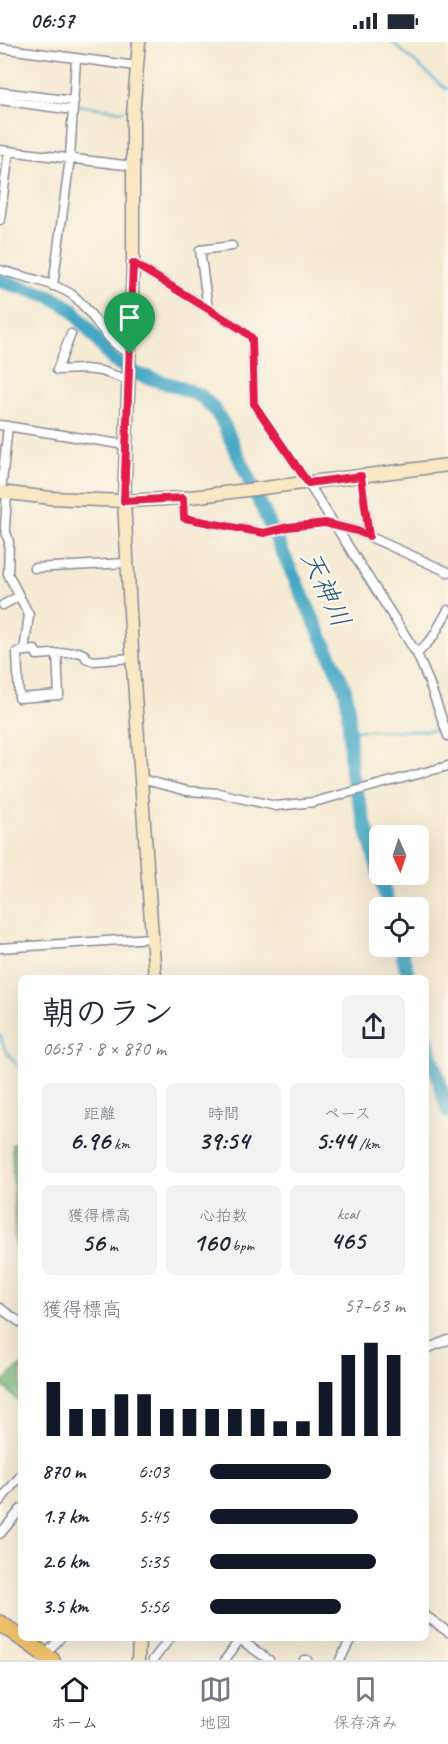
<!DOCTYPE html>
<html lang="ja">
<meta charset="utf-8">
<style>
body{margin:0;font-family:Caveat,"Klee One",sans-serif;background:#f2f2f3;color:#1f2937;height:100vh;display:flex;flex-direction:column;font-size:22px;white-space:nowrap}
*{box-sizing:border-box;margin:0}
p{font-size:20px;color:#747a83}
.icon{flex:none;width:33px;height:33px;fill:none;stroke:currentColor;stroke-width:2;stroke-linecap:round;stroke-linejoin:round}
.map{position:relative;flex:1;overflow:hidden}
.drawer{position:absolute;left:18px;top:933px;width:411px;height:666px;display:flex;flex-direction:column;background:#fff;border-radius:9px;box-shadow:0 6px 24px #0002}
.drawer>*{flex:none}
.needle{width:39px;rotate:177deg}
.tools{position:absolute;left:369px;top:783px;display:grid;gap:12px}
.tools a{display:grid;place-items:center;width:60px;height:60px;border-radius:9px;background:#fff;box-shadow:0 6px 24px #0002;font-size:30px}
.pin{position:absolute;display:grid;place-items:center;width:51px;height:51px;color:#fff;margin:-62px -26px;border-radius:50% 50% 50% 0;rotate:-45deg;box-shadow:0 0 6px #0007}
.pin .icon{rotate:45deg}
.round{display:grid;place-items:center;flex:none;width:63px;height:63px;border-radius:9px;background:#f2f2f3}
.summary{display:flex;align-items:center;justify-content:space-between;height:102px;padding:0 24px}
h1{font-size:33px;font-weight:700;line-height:45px}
.stats{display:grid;grid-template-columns:repeat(3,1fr);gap:9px;height:102px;padding:6px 24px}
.stats div{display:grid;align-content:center;border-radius:9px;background:#f2f2f3;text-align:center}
.stats b{font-size:26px;font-weight:700}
.stats small{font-size:16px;font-weight:400}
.stats p{font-size:16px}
.chart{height:168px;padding:12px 24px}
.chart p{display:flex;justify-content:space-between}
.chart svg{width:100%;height:108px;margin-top:6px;stroke:#111827;stroke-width:6}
ul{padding:0 24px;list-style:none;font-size:20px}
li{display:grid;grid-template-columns:96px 72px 1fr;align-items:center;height:45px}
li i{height:15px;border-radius:8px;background:#111827}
.status{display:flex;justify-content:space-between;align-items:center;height:42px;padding:0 30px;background:#fff;direction:ltr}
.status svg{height:16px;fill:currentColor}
.tab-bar{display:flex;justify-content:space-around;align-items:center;height:84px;border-top:2px solid #e0e1e3;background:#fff;font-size:16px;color:#747a83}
.tab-bar a{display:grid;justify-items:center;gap:3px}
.tab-bar .selected{color:#111827}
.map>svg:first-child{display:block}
</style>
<div class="status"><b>06:57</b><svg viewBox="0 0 49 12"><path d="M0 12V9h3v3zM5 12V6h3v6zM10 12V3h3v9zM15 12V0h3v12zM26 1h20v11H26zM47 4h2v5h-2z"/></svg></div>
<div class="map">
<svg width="448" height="1618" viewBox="0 0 448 1618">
<rect width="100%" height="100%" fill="#fbf7ec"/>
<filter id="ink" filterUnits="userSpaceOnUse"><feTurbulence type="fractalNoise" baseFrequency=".0167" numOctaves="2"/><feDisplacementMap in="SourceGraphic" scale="12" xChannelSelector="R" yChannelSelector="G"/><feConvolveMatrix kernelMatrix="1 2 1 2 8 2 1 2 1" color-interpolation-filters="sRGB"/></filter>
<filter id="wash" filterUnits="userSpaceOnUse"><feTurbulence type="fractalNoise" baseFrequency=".008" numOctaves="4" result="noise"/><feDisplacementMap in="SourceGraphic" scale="24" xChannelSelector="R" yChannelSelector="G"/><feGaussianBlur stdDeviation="1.35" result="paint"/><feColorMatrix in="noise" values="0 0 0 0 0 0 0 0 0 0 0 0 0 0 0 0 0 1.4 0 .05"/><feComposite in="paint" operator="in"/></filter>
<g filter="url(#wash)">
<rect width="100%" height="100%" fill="#f5ead3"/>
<path fill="#7dbc7c" stroke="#4c766d" stroke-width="1.5" d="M21 1100V1210L15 1206 12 1102Z
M21 1323V1362L1 1342Z"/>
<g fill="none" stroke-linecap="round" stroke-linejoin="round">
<path stroke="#45a7c4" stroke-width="2" d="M392 0 443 45 448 47
M77 63 124 69
M349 688 442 689
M0 992 5 1008 21 1028"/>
<path stroke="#45a7c4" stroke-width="14" d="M0 239 50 254 62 261 73 268 114 319 137 332 179 345 201 354 215 368 224 383 344 644 348 662 351 731 389 866
M400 904 409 936
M426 994 448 1070"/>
</g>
</g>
<g filter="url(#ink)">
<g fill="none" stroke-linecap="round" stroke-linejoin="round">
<defs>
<path id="street" d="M0 6 136 24
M0 50 74 59
M0 58 73 68
M0 108 133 124
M0 178 9 109
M133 221 241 287 252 296 254 362 308 441 417 612 429 640 448 694
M0 228C20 234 60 242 75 255 95 273 106 300 130 312
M53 244 70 116 76 16
M208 267 200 208 232 204
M71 292 57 328 85 327 101 329 128 338
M0 383 126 403
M361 434 369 494
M1 450 8 384
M7 451 5 486 9 500 8 532 29 573 24 609
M183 456 184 476 264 491 288 485 325 481 335 483 357 489 448 530
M34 526 127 521
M3 563 19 554
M57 612 59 653 19 656 17 610 35 608 37 613 79 610 85 613 86 616 93 619 133 616
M417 612 433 595 448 568
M141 737 187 749 218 751 276 764 314 760 448 724
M0 906 152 896
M0 1266 21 1281
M426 1307 448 1298
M0 1459 21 1433
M0 1492 21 1467
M426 1574 448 1590
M238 1596 269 1618
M46 1613 60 1596
M153 1618 170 1596
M225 1618 240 1597
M304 1618H307
M340 1618 351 1596"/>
<path id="secondary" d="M139 0 133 73V221L124 459 133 625 155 936
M0 450 51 456 124 459 183 456 448 423
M138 1618 139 1596"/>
<path id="highway" d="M0 1581 21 1596
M22 1596 52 1618"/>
</defs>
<use href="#street" stroke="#888c98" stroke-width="11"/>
<use href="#secondary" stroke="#888c98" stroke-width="15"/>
<use href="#highway" stroke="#888c98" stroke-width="18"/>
<use href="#street" stroke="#fff" stroke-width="8"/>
<use href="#secondary" stroke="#fae7c3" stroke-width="12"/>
<use href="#highway" stroke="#f2c36a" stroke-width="15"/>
</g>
</g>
<g fill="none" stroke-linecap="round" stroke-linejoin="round" filter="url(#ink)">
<defs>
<path id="route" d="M133 221 241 287 252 296 254 362 308 441 361 434 369 494 357 489 325 481 288 485 264 491 184 476 183 456 124 459Z"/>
</defs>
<use href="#route" stroke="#fff" stroke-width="12"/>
<use href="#route" stroke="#e11d48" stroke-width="8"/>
</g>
<g text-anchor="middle" stroke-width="5" stroke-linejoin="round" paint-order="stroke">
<g font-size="27" font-style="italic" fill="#2a5982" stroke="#fbf7ec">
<text transform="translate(326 547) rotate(65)" y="9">天神川</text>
</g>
</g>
</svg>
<div class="tools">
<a><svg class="needle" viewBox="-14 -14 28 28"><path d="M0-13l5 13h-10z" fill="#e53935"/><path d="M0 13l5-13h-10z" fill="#747a83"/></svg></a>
<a><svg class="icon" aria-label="locate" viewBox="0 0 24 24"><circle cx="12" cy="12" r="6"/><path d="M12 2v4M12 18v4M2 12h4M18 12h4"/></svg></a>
</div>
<div class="pin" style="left:130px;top:312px;background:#1e9e55"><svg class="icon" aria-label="arrive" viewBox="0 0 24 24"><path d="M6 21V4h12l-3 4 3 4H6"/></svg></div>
<section class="drawer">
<div class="summary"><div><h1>朝のラン</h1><p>06:57 · 8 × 870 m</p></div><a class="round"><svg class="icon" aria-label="share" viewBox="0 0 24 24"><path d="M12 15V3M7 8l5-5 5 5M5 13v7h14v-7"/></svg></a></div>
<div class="stats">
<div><p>距離</p><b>6.96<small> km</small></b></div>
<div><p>時間</p><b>39:54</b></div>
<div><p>ペース</p><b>5:44<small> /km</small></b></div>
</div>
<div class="stats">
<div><p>獲得標高</p><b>56<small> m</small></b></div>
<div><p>心拍数</p><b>160<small> bpm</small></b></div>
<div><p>kcal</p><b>465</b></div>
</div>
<div class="chart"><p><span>獲得標高</span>57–63 m</p>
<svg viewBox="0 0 160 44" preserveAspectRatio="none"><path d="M5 44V22M15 44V33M25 44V33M35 44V27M45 44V27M55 44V33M65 44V33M75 44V33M85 44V33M95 44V33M105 44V38M115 44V38M125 44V22M135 44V11M145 44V6M155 44V11"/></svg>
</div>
<ul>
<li><b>870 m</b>6:03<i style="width:62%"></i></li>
<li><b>1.7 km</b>5:45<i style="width:76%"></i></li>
<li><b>2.6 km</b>5:35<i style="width:85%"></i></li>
<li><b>3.5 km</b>5:56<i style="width:67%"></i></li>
</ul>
</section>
</div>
<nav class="tab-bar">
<a class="selected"><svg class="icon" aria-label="home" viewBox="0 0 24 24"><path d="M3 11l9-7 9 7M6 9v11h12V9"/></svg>ホーム</a>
<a><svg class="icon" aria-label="map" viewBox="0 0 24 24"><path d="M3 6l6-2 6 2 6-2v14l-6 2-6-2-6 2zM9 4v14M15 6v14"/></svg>地図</a>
<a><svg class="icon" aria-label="saved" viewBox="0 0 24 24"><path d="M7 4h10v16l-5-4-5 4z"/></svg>保存済み</a>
</nav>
